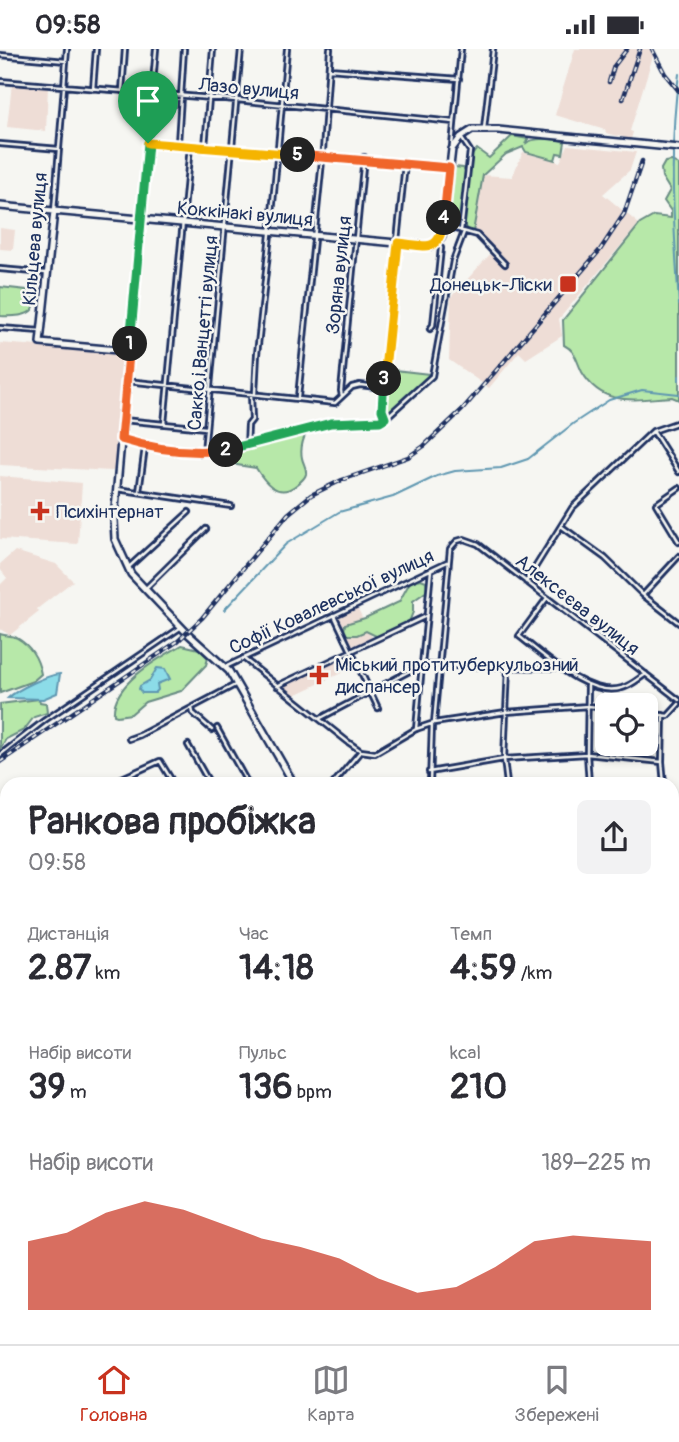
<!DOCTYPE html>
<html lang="uk">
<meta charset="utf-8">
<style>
body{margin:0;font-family:Pangolin,sans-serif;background:#f2f2f3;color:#2b2b33;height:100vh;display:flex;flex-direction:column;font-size:26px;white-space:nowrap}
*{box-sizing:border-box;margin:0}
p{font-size:23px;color:#7c7c81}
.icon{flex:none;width:38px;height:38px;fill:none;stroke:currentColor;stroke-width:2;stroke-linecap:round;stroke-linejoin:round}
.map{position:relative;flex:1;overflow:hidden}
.sheet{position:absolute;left:0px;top:728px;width:679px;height:567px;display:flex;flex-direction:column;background:#fff;border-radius:21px 21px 0 0;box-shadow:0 4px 10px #0003}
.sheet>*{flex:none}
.controls{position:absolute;left:595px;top:644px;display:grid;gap:14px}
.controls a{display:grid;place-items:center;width:63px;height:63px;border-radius:10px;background:#fff;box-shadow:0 4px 10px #0003;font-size:35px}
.pin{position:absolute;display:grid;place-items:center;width:60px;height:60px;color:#fff;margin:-72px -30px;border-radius:50% 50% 50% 0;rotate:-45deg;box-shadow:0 0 7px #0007}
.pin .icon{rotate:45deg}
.km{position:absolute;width:35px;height:35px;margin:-18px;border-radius:50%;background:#222;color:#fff;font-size:19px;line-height:35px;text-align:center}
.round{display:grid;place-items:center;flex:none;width:74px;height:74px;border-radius:10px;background:#f2f2f3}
.headline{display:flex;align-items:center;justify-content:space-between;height:119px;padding:0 28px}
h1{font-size:38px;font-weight:700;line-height:52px}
.metrics{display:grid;grid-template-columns:repeat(3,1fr);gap:10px;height:119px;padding:7px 28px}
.metrics div{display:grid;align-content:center}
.metrics b{font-size:35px;font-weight:700}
.metrics small{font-size:19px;font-weight:400}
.metrics p{font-size:19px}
.chart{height:196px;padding:14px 28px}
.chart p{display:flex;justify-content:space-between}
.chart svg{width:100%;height:126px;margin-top:7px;fill:#c8321e;opacity:.7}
.status{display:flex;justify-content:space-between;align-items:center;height:49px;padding:0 35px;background:#fff;direction:ltr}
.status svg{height:19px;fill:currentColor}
.tabs{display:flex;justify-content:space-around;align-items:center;height:98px;border-top:2px solid #e1e1e2;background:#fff;font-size:19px;color:#7c7c81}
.tabs a{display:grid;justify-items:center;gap:4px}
.tabs .on{color:#c8321e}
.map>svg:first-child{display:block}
</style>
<div class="status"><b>09:58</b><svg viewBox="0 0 49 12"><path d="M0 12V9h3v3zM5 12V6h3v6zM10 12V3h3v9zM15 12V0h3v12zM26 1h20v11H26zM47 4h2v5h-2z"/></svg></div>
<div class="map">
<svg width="679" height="1295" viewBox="0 0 679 1295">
<rect width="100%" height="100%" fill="#f6f6f2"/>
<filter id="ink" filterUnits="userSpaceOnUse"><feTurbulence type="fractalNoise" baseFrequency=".0143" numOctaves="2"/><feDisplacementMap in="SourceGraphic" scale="14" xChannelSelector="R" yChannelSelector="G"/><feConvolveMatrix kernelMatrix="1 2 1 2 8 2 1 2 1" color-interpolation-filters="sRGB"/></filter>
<g filter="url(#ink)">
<path fill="#eeddd6" d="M575 0H655L630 82 633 83 631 90 606 84 605 81 555 66Z
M12 35 48 38 46 82 7 78Z
M568 96 636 103 630 121 603 145 639 175 559 270 562 287 526 310 519 303 489 339 449 311 451 248 494 201 474 181 483 126 512 128 523 103 560 113Z
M0 179 15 181 13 201 0 200Z
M0 294 126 304 116 420 112 422 0 416Z
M0 427 82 434 78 495 0 490Z
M15 502 56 515 73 532 37 560 39 563 10 586 0 580V536L7 529 0 520V515Z
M357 558 373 590 351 600 335 568Z
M350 604 356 617 295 646 281 635Z
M5 1267 7 1288H27L29 1295H0V1269Z"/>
<path fill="#b7e8a9" stroke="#698c84" stroke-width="2" d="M512 87 528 90 525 95C533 88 554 89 565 93L563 105 557 104 555 111 526 103 523 98 506 105 483 126 473 183 467 181 464 176 471 107 477 100 489 109Z
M672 112 679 116V351L672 348C636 350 603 359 582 323 576 311 576 302 564 296L563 271 640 175 654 167 671 169V162L664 152 670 141 662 128 661 120 665 113Z
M455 118 463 119 466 123 461 174 457 179 446 174 452 120Z
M0 238 27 241C48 267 17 268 0 267Z
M386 320 429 325 430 326 388 364H385L383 360Z
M307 382C303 390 300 400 302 409 303 415 307 419 306 425 305 430 299 434 295 437 277 450 264 432 256 419L237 416 223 407H195L200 405 234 401Z
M421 530 426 532 427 542 413 552V563L409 573 378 588 366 582 357 586H346L344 582 345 575 365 569 399 553 410 533Z
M0 585C5 587 12 586 17 589 31 597 38 609 41 625L33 632 0 644Z
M182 596 199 600 208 609 206 616 181 642 145 653 131 665 117 667 114 666C111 635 159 609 182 596Z
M39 650 40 653 46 654 47 664 34 668 24 681 6 690 0 700V655Z
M368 1288H419L426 1295H379Z"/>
<path fill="#8cdce8" stroke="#5f97b1" stroke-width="2" d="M157 619 165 620 170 630 157 635 158 641 155 644H142L139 640 140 637 150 631Z
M60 625 57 644 43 650 8 649C18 640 47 626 60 625Z"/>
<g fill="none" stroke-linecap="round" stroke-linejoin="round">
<path stroke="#5f97b1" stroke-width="2" d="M679 25C668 101 674 179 679 256
M679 327V331
M224 561 286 495 339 463 393 448 437 427 455 422 501 419 528 410 574 374 609 351 642 341 679 345"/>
<defs>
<path id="street" d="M0 6 66 12
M329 20 459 30
M0 32 237 51 454 73
M93 40 96 0
M122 42 125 0
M484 80 493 0
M149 94 449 119
M178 94 184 0
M0 95 59 100
M452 97 461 0
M205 98 213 0
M54 162 67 0
M445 177 477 186 505 215
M461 182 470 102 462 90
M0 220 46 224
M0 279 41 282
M430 280 433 276 441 199 437 193
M129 300 156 0
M127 332 335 354 352 338 360 336 384 339
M255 344 257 305 271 176 287 0
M342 347 341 342 364 108
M298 348 323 102 330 0
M385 369 382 361 384 317 405 115
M123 371 206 379
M164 375 190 97
M653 382 679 423
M123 391 145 398 196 404 225 402 331 374 373 373 388 367 432 327 453 212 464 183
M247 397 248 376 252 371 251 345
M204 403 241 0
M679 439 656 455 679 493
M117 440 231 457
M139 443 145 398
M561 477 605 509 643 546 679 574
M130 517 189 463
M526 533 572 459 653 382 679 373
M146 539 206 480
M643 546 679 507
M547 549 519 587C544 606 588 649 622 639 631 637 638 630 646 625
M334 566 378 659
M243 609 348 693 361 702 375 704 416 680 434 674 506 663 588 657 607 659
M225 618 447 513
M277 637 426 567
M588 637 587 705 589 735
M192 659 193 664 212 681
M646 664 668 667 679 655
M663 666 662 713 664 735
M321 669 421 616 554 619 559 617
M434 674 450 500 457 492 464 490 478 495 679 651
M217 679 248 735
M416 680 431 521
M129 690 140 686 235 636
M188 696 210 735
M0 706 45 671 180 579
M429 723 504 710 587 705 662 713
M109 735 160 712 174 735
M333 735 360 703
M430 735 432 675
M507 735 504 710 508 618
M0 788 7 784
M672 791 679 790
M0 813 7 825 0 829
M0 871 7 867
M0 911 7 908
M672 915 679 913
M0 920 7 939
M672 974 679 972
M0 984 7 983
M672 1039 679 1037
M0 1055 7 1058
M0 1101 7 1098
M672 1111 679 1109
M672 1116 679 1139
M672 1154 679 1155
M672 1241 679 1242
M672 1256 679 1200
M660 1288 679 1290
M463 1295V1288
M497 1295 498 1288
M526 1295 527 1288
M557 1295 558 1288
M599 1295 601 1288
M636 1295 637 1288
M667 1295 668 1288"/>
<path id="secondary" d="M0 157 429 197 437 193 442 187 452 100 461 88 472 81H498L679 99
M54 162 40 294 129 302 114 471 115 490 131 525 186 583 229 622 294 735
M672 804 679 844
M0 1247 7 1257
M30 1288 35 1295"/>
</defs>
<use href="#street" stroke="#1b2f5e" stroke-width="8"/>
<use href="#secondary" stroke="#1b2f5e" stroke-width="10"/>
<use href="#street" stroke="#f6f6f2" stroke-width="2.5"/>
<use href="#secondary" stroke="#f6f6f2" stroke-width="5"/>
<defs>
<path id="rail" d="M652 0 665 25 679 42
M609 33 614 17 627 0
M623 50 640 0
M0 713 178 592 202 569 288 465 311 446 342 431 408 408 424 397 462 361 600 201 624 165 642 112
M0 1212 7 1219
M360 1288 373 1295"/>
</defs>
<use href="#rail" stroke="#1b2f5e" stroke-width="4.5"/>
<use href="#rail" stroke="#f6f6f2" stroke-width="2" stroke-dasharray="5" stroke-linecap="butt"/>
</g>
</g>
<g fill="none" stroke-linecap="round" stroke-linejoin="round" filter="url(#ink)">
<defs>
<path id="split-1" d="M130 295 148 94"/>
<path id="split-2" d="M130 295 121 390C156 401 190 405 226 401"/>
<path id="split-3" d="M226 401 331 374 380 372 385 369 382 361 384 330"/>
<path id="split-4" d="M384 330 398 194C427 197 440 205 444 169"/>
<path id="split-5" d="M298 106 449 119 444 169"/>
<path id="split-6" d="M148 94 298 106"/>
</defs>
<use href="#split-1" stroke="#fff" stroke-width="14"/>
<use href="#split-2" stroke="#fff" stroke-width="14"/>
<use href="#split-3" stroke="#fff" stroke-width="14"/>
<use href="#split-4" stroke="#fff" stroke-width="14"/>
<use href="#split-5" stroke="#fff" stroke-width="14"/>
<use href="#split-6" stroke="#fff" stroke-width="14"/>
<use href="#split-1" stroke="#22a559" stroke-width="9"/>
<use href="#split-2" stroke="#f0652b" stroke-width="9"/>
<use href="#split-3" stroke="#22a559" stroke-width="9"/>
<use href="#split-4" stroke="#f5b400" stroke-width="9"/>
<use href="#split-5" stroke="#f0652b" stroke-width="9"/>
<use href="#split-6" stroke="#f5b400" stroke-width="9"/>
</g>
<g fill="#c8321e" stroke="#f6f6f2" stroke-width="2.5">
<rect x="559" y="226" width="18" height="18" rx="3.5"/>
<path d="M36.5 451.5h7v7h7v7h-7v7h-7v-7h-7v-7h7z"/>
<path d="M315.5 615.5h7v7h7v7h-7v7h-7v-7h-7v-7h7z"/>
</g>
<g text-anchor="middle" stroke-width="5" stroke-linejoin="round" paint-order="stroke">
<g font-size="19" fill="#1b2f5e" stroke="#f6f6f2">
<text transform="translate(249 39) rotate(5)" y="7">Лазо вулиця</text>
<text transform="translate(245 164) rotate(5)" y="7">Коккінакі вулиця</text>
<text transform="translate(34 190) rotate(-85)" y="7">Кільцева вулиця</text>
<text transform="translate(338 226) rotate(-84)" y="7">Зоряна вулиця</text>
<text transform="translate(202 284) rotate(-85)" y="7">Сакко і Ванцетті вулиця</text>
<text transform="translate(331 552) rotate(-25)" y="7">Софії Ковалевської вулиця</text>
<text transform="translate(578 555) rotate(38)" y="7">Алексєєва вулиця</text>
</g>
<g font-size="19" fill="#1b2f5e" stroke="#f6f6f2" text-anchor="start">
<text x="552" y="242" text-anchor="end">Донецьк-Ліски</text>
<text x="56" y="469">Психінтернат</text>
<text x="335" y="622">Міський протитуберкульозний<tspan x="335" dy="22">диспансер</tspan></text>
</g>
</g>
</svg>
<div class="controls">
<a><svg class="icon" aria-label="locate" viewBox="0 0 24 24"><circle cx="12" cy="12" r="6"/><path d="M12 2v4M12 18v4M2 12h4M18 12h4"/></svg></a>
</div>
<div class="pin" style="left:148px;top:94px;background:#1e9e55"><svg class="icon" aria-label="arrive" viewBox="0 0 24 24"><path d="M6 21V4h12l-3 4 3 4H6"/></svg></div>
<b class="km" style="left:130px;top:295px">1</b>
<b class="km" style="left:226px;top:401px">2</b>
<b class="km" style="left:384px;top:330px">3</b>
<b class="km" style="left:444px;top:169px">4</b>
<b class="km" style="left:298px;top:106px">5</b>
<section class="sheet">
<div class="headline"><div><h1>Ранкова пробіжка</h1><p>09:58</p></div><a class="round"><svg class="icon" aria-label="share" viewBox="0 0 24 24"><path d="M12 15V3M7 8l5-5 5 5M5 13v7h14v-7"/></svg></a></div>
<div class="metrics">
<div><p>Дистанція</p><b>2.87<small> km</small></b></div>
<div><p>Час</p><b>14:18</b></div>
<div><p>Темп</p><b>4:59<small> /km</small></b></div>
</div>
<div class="metrics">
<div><p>Набір висоти</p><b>39<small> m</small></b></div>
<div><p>Пульс</p><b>136<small> bpm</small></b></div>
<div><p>kcal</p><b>210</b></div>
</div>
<div class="chart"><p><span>Набір висоти</span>189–225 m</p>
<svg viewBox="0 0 160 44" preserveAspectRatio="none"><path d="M0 44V20L10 17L20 10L30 6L40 9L50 14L60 19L70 22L80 26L90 33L100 38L110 36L120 29L130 20L140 18L150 19L160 20V44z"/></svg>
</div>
</section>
</div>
<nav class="tabs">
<a class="on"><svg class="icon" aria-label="home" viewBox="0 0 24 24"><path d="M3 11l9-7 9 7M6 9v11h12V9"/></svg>Головна</a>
<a><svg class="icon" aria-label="map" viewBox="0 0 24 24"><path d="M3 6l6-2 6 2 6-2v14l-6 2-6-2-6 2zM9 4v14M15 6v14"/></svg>Карта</a>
<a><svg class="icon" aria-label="saved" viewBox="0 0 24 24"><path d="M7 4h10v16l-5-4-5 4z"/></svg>Збережені</a>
</nav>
